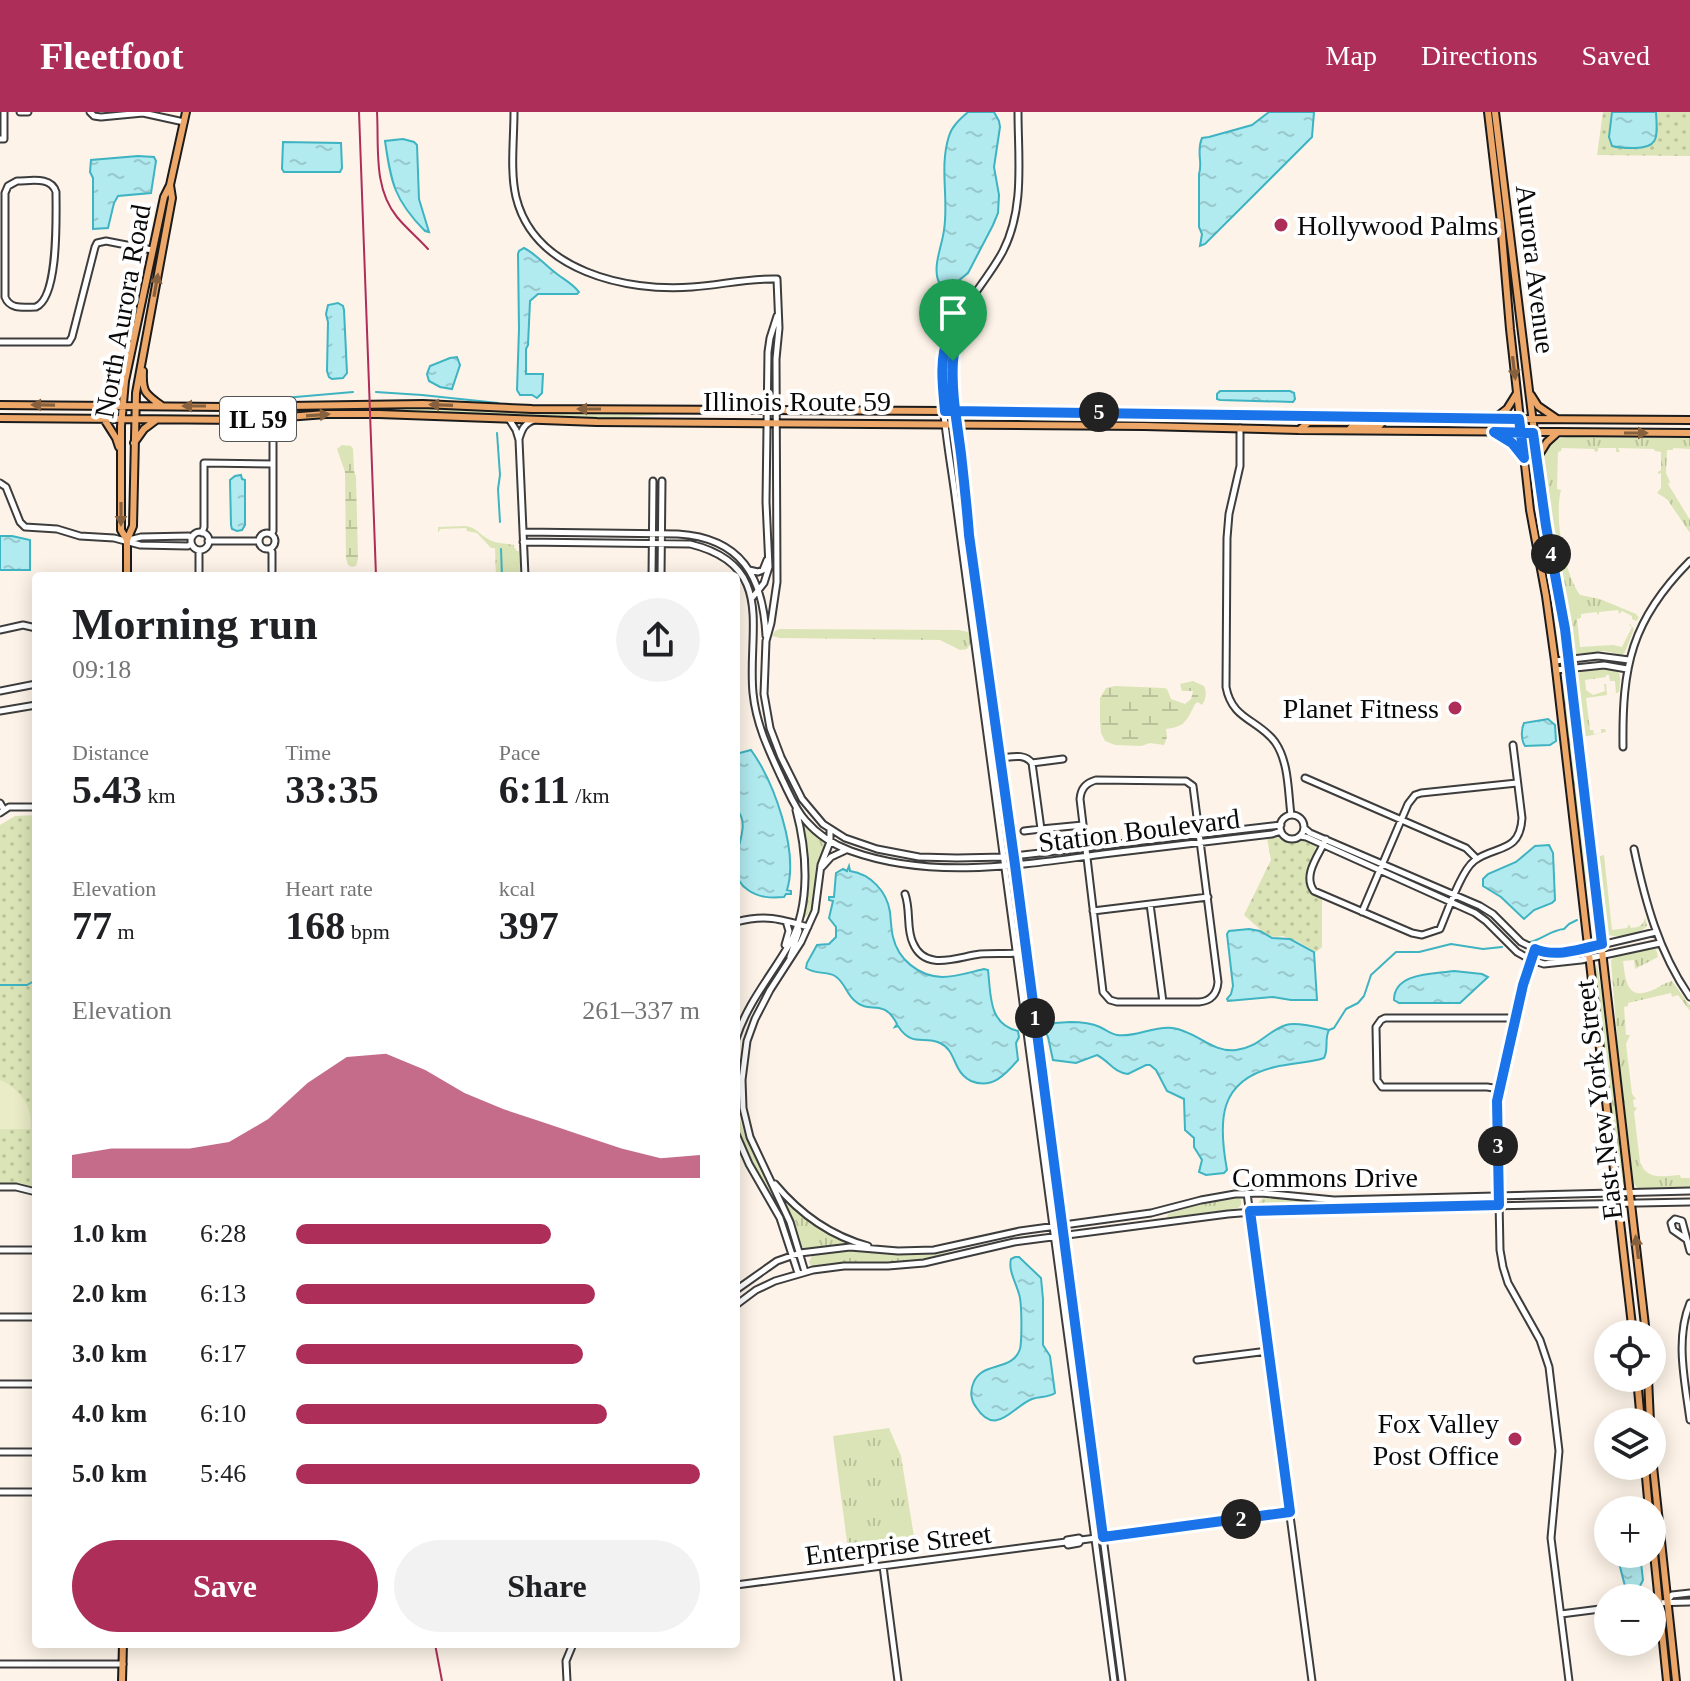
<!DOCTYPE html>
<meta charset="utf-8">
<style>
body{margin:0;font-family:"Times New Roman",serif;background:#f2f2f2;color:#202124;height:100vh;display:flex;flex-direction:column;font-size:30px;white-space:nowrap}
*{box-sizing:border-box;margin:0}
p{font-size:26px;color:#757577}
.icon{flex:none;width:44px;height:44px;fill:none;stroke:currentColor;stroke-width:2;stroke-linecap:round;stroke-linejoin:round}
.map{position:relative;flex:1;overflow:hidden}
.panel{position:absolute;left:32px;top:460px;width:708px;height:1076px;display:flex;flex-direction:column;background:#fff;border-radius:8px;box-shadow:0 4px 20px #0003}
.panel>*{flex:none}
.tools{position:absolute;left:1594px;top:1208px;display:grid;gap:16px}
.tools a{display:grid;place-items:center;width:72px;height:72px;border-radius:50%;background:#fff;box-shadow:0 4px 20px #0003;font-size:40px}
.pin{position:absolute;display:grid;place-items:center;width:68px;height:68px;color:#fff;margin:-82px -34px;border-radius:50% 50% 50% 0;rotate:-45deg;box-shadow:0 0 8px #0007}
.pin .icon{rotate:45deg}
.km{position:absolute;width:40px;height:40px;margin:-20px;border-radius:50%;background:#222;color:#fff;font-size:22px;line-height:40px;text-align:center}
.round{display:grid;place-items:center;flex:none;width:84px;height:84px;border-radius:42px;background:#f2f2f2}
.summary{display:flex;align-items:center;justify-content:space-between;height:136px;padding:0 40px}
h1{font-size:44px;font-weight:700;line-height:60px}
.figures{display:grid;grid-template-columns:repeat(3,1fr);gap:12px;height:136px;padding:8px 40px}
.figures div{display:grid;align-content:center}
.figures b{font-size:40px;font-weight:700}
.figures small{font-size:22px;font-weight:400}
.figures p{font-size:22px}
.chart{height:224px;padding:16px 40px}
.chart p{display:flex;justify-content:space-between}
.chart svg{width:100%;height:144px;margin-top:8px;fill:#ad2e59;opacity:.7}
.cta{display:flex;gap:16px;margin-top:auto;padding:16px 40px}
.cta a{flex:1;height:92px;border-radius:48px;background:#ad2e59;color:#fff;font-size:32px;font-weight:700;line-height:92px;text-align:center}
.cta a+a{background:#f2f2f2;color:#202124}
ul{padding:0 40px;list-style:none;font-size:26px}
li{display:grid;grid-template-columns:128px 96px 1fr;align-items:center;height:60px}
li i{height:20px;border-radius:10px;background:#ad2e59}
header{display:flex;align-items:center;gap:48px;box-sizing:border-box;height:112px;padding:0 40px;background:#ad2e59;color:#fff}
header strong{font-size:38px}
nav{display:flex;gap:44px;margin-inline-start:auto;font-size:28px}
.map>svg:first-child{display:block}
</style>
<header>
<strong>Fleetfoot</strong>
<nav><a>Map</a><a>Directions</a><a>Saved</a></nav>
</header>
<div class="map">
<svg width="1690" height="1569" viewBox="0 0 1690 1569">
<defs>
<pattern id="grass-tufts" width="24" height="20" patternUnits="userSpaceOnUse" patternTransform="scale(2)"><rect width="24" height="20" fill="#dbe4b6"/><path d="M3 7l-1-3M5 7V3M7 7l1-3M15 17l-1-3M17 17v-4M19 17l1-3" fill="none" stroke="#bbc29b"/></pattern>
<pattern id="wetland-marsh" width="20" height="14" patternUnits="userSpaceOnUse" patternTransform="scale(2)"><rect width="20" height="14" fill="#dbe4b6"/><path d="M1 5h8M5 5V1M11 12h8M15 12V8" fill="none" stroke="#bbc29b"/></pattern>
<pattern id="park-dots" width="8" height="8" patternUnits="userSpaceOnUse" patternTransform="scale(2)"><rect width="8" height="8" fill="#dbe4b6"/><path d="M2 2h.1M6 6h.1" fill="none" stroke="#bbc29b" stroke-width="1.8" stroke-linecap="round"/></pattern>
<pattern id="water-ripples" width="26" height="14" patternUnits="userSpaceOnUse" patternTransform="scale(2)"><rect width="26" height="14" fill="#b1ebf0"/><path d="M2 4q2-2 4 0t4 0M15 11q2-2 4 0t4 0" fill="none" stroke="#97c8cc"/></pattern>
</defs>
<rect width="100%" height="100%" fill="#fdf3e8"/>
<path fill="url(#grass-tufts)" d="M396 297H443L520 301H658V303L608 306 396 299Z
M1568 325 1690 326V337L1673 336V338H1667L1666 361 1670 370 1668 372 1690 408V421L1667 387 1657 381 1661 376V361L1658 362V360L1661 358V340L1655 339 1654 337 1618 336 1620 340H1616V336H1598V339L1595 340 1594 337 1562 336 1561 339 1558 340 1557 377 1561 378C1554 405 1564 461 1580 483L1600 487 1636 502 1639 506 1636 509 1632 507V504L1622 499 1619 502 1618 498 1599 500V503L1596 500 1581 502V506L1577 507 1580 535 1613 533 1622 535 1632 515 1629 513 1630 512 1634 517 1625 540 1622 543 1605 539 1576 542 1571 538 1560 467 1549 412 1543 341C1548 328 1556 327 1568 325Z
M465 414C476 415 479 422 488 427 496 432 505 431 514 433V435L517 439H519L521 464H496L495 436H491L477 421 467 419 466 416 440 417 439 420H438V415Z
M780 517 959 518 968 520 973 527 967 537 960 538 940 528 780 526 772 524 775 519Z
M1602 556C1623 558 1621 561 1619 580L1612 583 1616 581 1615 569H1610L1609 563H1606V565L1585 568 1586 578 1593 583 1605 579 1604 572H1606L1607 583 1586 586 1590 618H1593L1594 622 1601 621V617H1605L1606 620 1583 625 1577 564 1582 558Z
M1563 565H1564L1575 634 1597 828H1596L1593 819 1588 779 1582 751 1564 592Z
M801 709 827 731 828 734C824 740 820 746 818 752 813 772 821 797 800 809 806 771 809 747 801 709Z
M1604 743 1612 818 1627 816 1629 812 1631 816C1640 815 1643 814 1645 805L1647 814C1639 823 1615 828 1605 821L1595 749 1597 745Z
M1010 764 1026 865 1058 1109 1048 1053Z
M1652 835 1656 837 1658 845 1635 857 1634 848 1623 849C1625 864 1626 887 1647 880 1656 878 1663 871 1672 869L1690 894V899L1678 883 1672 885 1671 881 1628 891V894L1624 895 1626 923H1630L1626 932 1632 982 1636 987 1633 988 1634 995 1637 996 1634 1000 1640 1050C1647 1069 1664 1064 1680 1063L1681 1066H1690V1076L1639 1077 1634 1072 1633 1067 1618 938 1611 849 1615 843Z
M1597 852 1608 919 1626 1072 1624 1077 1608 971 1595 861Z
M736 992C739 1003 741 1013 745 1023 760 1061 786 1094 794 1134L792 1133C787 1119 782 1105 775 1091 755 1056 736 1035 736 992Z
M1236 1084 1241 1088V1093L1238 1096 1169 1107 1167 1105 1168 1102 1210 1089Z
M1263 1086 1319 1090H1388L1387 1091 1361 1092 1346 1096H1262L1258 1091Z
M784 1089 814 1113 848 1131V1134L804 1137 800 1132Z
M1058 1133 1069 1188 1099 1412 1089 1364Z
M865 1138 906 1143 950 1138 952 1139C914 1155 883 1150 844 1152 833 1152 822 1155 811 1154L809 1150 813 1142Z
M889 1316 901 1344 916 1437 906 1441 895 1438 849 1445 833 1324Z"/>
<path fill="url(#wetland-marsh)" d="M342 333 351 334 353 337 354 359 356 365 358 447 356 454 352 455 348 453 346 446 345 360 337 337Z
M1193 569 1204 574C1207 580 1206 587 1202 593L1198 590 1195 592C1187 608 1185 615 1166 617L1167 625 1164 633 1150 631 1141 634 1115 633 1105 629 1101 621 1100 610V586L1106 576 1115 574 1164 576 1167 577 1171 587 1185 592 1191 587 1193 579H1182L1180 572Z"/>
<path fill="url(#park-dots)" d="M1603 0H1690V44L1597 43Z
M36 703V1076L20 1071H0V713L15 704Z
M1278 724C1290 736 1292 728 1305 729 1306 729 1316 733 1316 733 1312 760 1293 765 1322 786V835L1316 840 1297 829 1283 824 1273 825 1263 820 1244 803 1271 748 1267 726Z"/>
<path fill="#eaecc7" d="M0 968C21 977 32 994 31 1017H0Z"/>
<path fill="url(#water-ripples)" stroke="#3eb3c1" stroke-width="2" d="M968 0H994L999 9 1000 15 994 55 999 83 998 101 993 113 968 161 953 173 947 175C942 174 940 174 938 168 933 153 942 134 944 118 949 87 939 55 949 24 952 14 960 7 968 0Z
M1269 0H1314L1312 25 1205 132 1200 134 1202 122 1199 115V62C1203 50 1196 40 1202 26L1209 25 1252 13Z
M1612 0H1656C1657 23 1661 37 1632 36 1624 36 1619 36 1612 34L1609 25Z
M403 27 414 30 417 33 419 87 429 120 425 119C394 88 391 70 385 29Z
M283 30 341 31 342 56 340 60H284L282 57Z
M138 44 154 45 156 49 151 81 118 84 114 91 108 116 93 117V66L90 60 91 48Z
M524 136C536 142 546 154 557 162 565 168 573 172 579 180L577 182H538L530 189 528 233 526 237V262H543L542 281 537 286 532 283H520L517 278 519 217 518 142 519 139Z
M338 191 343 194 344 198 347 261 343 266 332 267 329 265 327 259 328 210 326 202 328 193Z
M457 245 460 253 452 277 440 275 429 269 427 262 430 254 450 246Z
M1220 279H1290L1294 281 1295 287 1293 290 1220 288 1217 287V282Z
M241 363 242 367 245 368V413L242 418 237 419 232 417 231 413 230 368 235 364Z
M0 424H12L30 428V458H0Z
M1548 607 1555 613 1556 629 1550 633 1525 634C1521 628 1521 617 1524 611Z
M751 638C774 670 799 739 787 778L791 779V782H786L784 785C771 786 759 786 748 778 716 756 758 718 736 697V642Z
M1549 733 1553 741 1555 788 1552 791 1534 798 1524 807 1501 785 1483 774V767L1488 762 1516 750 1535 734Z
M849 754 850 759C871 762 887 780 890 800 891 809 891 817 893 825 898 847 918 864 942 865 956 865 971 860 984 857L988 858C991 883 988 912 1018 919L1019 925 1016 931 1018 948C1006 962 992 978 971 969 965 966 961 962 958 956 953 947 951 936 940 931 924 923 912 936 898 914L895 915 897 912C883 885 870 903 855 889 846 882 845 870 835 864 828 859 816 863 806 856L807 851 817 833 829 832 836 825V815L829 806 833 789 829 788V785H834L836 761 843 757 847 759Z
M1249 817 1260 819 1272 826 1290 827 1314 840 1317 888H1291L1273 885 1228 889 1227 887 1231 882 1233 874 1227 822 1229 819Z
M1454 859 1482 862 1488 865 1460 891H1399L1394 888C1394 860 1435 862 1454 859Z
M1070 910C1080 910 1091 911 1100 915 1106 918 1111 922 1117 923 1136 926 1154 913 1173 916 1196 919 1212 941 1236 938 1258 936 1267 919 1286 913 1295 910 1319 915 1329 918 1324 927 1329 937 1324 946 1309 951 1292 951 1275 955 1218 968 1218 1009 1227 1058L1224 1061 1206 1063 1199 1060 1202 1048 1194 1035V1026L1185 1018 1184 987 1167 979 1156 958 1150 953H1146L1128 962C1113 960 1109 949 1097 943L1076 951 1053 948 1048 925 1044 916 1055 911Z
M1015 1145H1019L1041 1166 1043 1187V1233L1050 1244 1055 1281C1048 1286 1040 1284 1032 1287 1012 1295 996 1326 976 1295 971 1289 970 1280 973 1272 981 1248 1012 1261 1020 1237 1022 1229 1022 1190 1019 1182 1016 1171 1008 1158 1011 1147Z
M1614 1442H1640L1643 1468 1640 1474 1629 1476 1625 1474 1619 1451Z"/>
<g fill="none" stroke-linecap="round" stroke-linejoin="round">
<path stroke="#3eb3c1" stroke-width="2" d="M376 280 422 283 498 291
M284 286 353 280
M497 321 500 363 498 377 500 410
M501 437 502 464
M1530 830C1543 827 1551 818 1564 817L1569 812 1577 808
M0 873H27L36 868
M1329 918 1334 916 1346 897 1358 891 1364 884 1371 863 1396 840H1419L1451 832 1483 837 1502 835"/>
<defs>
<path id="minor" d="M20 0H28
M90 0 94 4 101 5 143 1 184 10
M514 0C514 28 510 59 516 85 534 159 626 180 692 175 721 173 748 166 777 167L779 216 776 247 777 470 771 511 766 529 764 582 770 616 781 645 802 687 823 712 845 726 877 737 919 745 957 746 1005 745 1281 713
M1018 0C1018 46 1025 96 1003 139 987 170 952 204 945 239 936 280 951 348 956 391L1114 1569
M0 27H4V0
M17 69C31 69 51 64 56 80 56 104 59 185 36 195 24 195 10 198 5 185V81L8 74Z
M958 214 952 261 954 299 1122 1569
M0 230H69L72 225 95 135 97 131 106 129 152 138
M509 307 516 318 519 328 525 464
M1240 316V354L1229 402 1227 426 1226 575C1232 608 1258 607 1275 630 1289 650 1288 680 1291 703
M519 327C522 317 524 312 534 308
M0 371 6 375 20 410 25 415 57 417 80 424 114 426 140 433 188 434 191 432
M523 420 678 422C741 426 763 464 766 524
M191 429a9 9 0 1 1 18 0a9 9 0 1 1-18 0Z
M259 429a8 8 0 1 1 16 0a8 8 0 1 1-16 0Z
M202 421 204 415V351L273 352
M271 422 273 419V321
M129 428 141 425 189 424 191 426
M208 429H259
M523 430 690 432C777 453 747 518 753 581 756 612 769 639 782 667 789 681 795 697 806 709 818 723 834 733 851 739 932 768 1020 753 1103 742 1159 735 1215 729 1272 722L1281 719
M270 437 272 440V459
M749 458 758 460 763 458 767 448
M199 464V438
M652 464 653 369
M661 464 662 369
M752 486 764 471 769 455 766 390 768 240 770 226 777 204
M0 518 23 513 36 516
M1555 549 1598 544 1629 548
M1556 558 1604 553 1627 557
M0 579 36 572
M0 599 36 593
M1623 635C1622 554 1631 508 1690 449
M1000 646C1012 645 1024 641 1032 651L1041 717 1083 713
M1032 651 1063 647
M1305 666 1466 736 1477 747
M1096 668 1181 669H1186L1193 674 1218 870C1217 882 1211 889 1199 890H1117L1110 888 1103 880 1080 687C1081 676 1086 671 1096 668Z
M0 691 4 698
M0 701 9 695H36
M1280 715a12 12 0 1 1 24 0a12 12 0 1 1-24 0Z
M1304 716 1310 721 1480 794 1493 802 1521 830 1539 839 1547 841 1580 838 1656 820
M1024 719 1041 717
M1300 724 1306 725 1475 801 1486 809 1517 840 1531 848 1544 852 1581 848 1660 831
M1326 727C1319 743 1302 763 1314 779L1412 821 1422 823 1440 817C1447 801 1461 759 1474 749 1495 733 1520 742 1522 706L1513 633
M1634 737C1645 789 1659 841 1690 885
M822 755 831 745 846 738
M905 782C911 799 906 817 913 831 925 860 957 845 980 842 992 841 1005 842 1017 841
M1150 792 1163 890
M1093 799 1208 785
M1362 800 1408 692 1415 683 1421 681 1517 671
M736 810C765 802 781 807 808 815
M785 833 789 819 786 809
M1535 837 1523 873 1497 989 1500 1138 1503 1155 1508 1171 1540 1228 1549 1255 1559 1339 1551 1426 1569 1569
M790 845 799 819 797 813
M736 927C747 891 772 863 790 831 811 792 807 739 796 698
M1500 977 1487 975H1382L1377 968 1376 915 1381 908 1385 906H1516
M736 1022 749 1052 780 1106 798 1161
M775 1072C800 1102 831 1124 868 1134
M0 1075H16L36 1080
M1247 1081 1312 1569
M1686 1127 1673 1118 1671 1111 1675 1107 1682 1109 1690 1139
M0 1138H36
M805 1160 790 1110 750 1025 743 996 742 968 747 929 755 907 770 878 801 830 815 799 821 753 830 730V718
M736 1178 777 1149 800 1141 850 1135 898 1139 934 1138 1020 1119 1151 1101 1201 1088 1235 1082 1261 1081 1334 1088 1690 1079
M1690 1191C1675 1227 1685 1270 1690 1308
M736 1193 756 1178 775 1169 813 1158 844 1154H888L924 1151 1014 1130 1228 1102 1277 1098 1690 1090
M0 1205H36
M1197 1248 1268 1239
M0 1272H36
M0 1340H36
M0 1380H36
M1066 1430 1068 1433 1079 1431 1081 1428
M883 1454 898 1569
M736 1473 1066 1430 1067 1428 1079 1426 1081 1428 1290 1400
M1668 1488 1672 1483 1690 1481
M1652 1491 1690 1490
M1561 1502 1608 1496
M0 1552H123
M567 1569 566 1549 573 1532"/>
<path id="major" d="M1488 0 1501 111 1510 217 1530 398 1546 484 1555 549 1633 1222
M1495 0 1542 385 1565 517 1646 1222
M143 259C142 280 145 282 162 294
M1531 283 1538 294 1557 307
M0 293 227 295 423 292 532 297 945 299 1386 306 1690 308
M99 293 113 284 123 272
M0 306 246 308 326 302H379L597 310 1144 314 1299 318 1690 321
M104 307 116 326 119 335
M1494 307 1507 297 1517 281
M1299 318 1309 310H1347L1353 305
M1349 318 1353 313H1380L1386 306
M1497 322 1512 331 1521 343
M134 331 144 317 156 308
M1537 346 1547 330 1557 321
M127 428 121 418V314L125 269 164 85 170 73 186 0
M127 464V428L133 414 136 281 172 86 170 73
M1637 1266 1641 1310
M1648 1266 1650 1310
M1652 1345 1676 1569
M1645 1354 1649 1398
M1652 1422 1667 1569
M122 1569 123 1532"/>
</defs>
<use href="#minor" stroke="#3d3d3d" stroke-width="9"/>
<use href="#major" stroke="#1b1b1b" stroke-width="10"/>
<use href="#minor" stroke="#fff" stroke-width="5"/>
<use href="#major" stroke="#eda768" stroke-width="6"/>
<path stroke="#ad2e59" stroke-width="2" d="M359 0 376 464
M377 0C379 35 373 76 397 105 406 116 418 126 428 137
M435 1532 442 1569"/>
</g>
<defs><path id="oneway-solid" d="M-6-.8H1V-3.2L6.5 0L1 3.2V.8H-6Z" transform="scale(2)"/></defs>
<g fill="#87603e">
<use href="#oneway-solid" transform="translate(156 173) rotate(-80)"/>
<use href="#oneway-solid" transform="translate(1514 256) rotate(83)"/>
<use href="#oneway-solid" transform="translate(43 293) rotate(-179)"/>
<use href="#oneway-solid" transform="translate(441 293) rotate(-178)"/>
<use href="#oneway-solid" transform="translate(194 294) rotate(-180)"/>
<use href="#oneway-solid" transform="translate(589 297) rotate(180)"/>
<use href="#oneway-solid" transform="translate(318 303) rotate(-4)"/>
<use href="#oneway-solid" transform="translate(1636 321)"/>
<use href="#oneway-solid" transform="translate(121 402) rotate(90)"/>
<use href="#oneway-solid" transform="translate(1637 1135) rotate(-97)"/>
</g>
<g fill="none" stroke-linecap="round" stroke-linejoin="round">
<defs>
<path id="route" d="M953 249C951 281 957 310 961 342 964 369 967 396 969 423L1015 753 1103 1425 1290 1400 1250 1099 1499 1093 1497 989 1523 873 1535 837C1556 846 1581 837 1602 832L1565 517 1546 414 1533 321 1494 320 1512 331 1524 346 1519 307 954 299H945C943 276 939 248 948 226 951 221 955 215 958 209L953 249"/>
</defs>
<use href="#route" stroke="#fff" stroke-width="16"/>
<use href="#route" stroke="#1a73e8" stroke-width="10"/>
</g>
<g fill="#ad2e59" stroke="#fff" stroke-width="3">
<circle cx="1281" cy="113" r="8"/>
<circle cx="1455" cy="596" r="8"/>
<circle cx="1515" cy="1327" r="8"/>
</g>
<g text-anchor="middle" stroke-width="8" stroke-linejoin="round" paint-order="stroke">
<rect fill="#fff" stroke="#545454" stroke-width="2" x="220" y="285" width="76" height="44" rx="6"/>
<g font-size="26" font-weight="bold" fill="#0a0a0a">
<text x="258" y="316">IL 59</text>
</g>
<g font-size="28" fill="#0a0a0a" stroke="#fff" text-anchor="end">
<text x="1297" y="123" text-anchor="start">Hollywood Palms</text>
<text x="1439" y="606">Planet Fitness</text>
<text x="1499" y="1321">Fox Valley<tspan x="1499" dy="32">Post Office</tspan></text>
</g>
<g font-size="28" fill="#0a0a0a" stroke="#fff">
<text transform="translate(1536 157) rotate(83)" y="10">Aurora Avenue</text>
<text transform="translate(122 199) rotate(-80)" y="10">North Aurora Road</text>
<text x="797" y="299">Illinois Route 59</text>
<text transform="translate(1139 718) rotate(-7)" y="10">Station Boulevard</text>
<text transform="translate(1598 988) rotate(-97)" y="10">East New York Street</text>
<text x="1325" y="1075">Commons Drive</text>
<text transform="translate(898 1432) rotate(-7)" y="10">Enterprise Street</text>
</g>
</g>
</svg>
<div class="tools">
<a><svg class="icon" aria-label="locate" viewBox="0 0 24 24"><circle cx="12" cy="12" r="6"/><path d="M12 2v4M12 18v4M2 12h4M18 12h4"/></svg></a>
<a><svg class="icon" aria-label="layers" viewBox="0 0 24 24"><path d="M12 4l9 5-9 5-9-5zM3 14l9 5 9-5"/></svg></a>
<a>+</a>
<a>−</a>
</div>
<div class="pin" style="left:953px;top:249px;background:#1e9e55"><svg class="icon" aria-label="arrive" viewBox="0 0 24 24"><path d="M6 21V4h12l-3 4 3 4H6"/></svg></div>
<b class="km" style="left:1035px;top:906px">1</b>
<b class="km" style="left:1241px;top:1407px">2</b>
<b class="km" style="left:1498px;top:1034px">3</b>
<b class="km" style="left:1551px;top:442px">4</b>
<b class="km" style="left:1099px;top:300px">5</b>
<section class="panel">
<div class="summary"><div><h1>Morning run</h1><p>09:18</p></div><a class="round"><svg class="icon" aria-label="share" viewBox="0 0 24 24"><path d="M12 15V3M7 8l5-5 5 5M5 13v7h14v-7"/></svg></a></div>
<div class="figures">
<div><p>Distance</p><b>5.43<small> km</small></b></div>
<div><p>Time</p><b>33:35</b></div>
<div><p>Pace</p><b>6:11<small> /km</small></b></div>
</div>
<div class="figures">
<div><p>Elevation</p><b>77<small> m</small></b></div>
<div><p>Heart rate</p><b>168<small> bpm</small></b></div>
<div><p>kcal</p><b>397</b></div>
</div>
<div class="chart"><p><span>Elevation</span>261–337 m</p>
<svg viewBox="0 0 160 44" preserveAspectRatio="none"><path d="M0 44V37L10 35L20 35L30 35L40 33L50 26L60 15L70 7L80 6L90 11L100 18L110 23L120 27L130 31L140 35L150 38L160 37V44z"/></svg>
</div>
<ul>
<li><b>1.0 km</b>6:28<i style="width:63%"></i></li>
<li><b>2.0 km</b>6:13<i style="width:74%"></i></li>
<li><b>3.0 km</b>6:17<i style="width:71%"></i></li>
<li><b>4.0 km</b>6:10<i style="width:77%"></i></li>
<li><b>5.0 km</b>5:46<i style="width:100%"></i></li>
</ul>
<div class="cta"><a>Save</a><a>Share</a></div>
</section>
</div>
